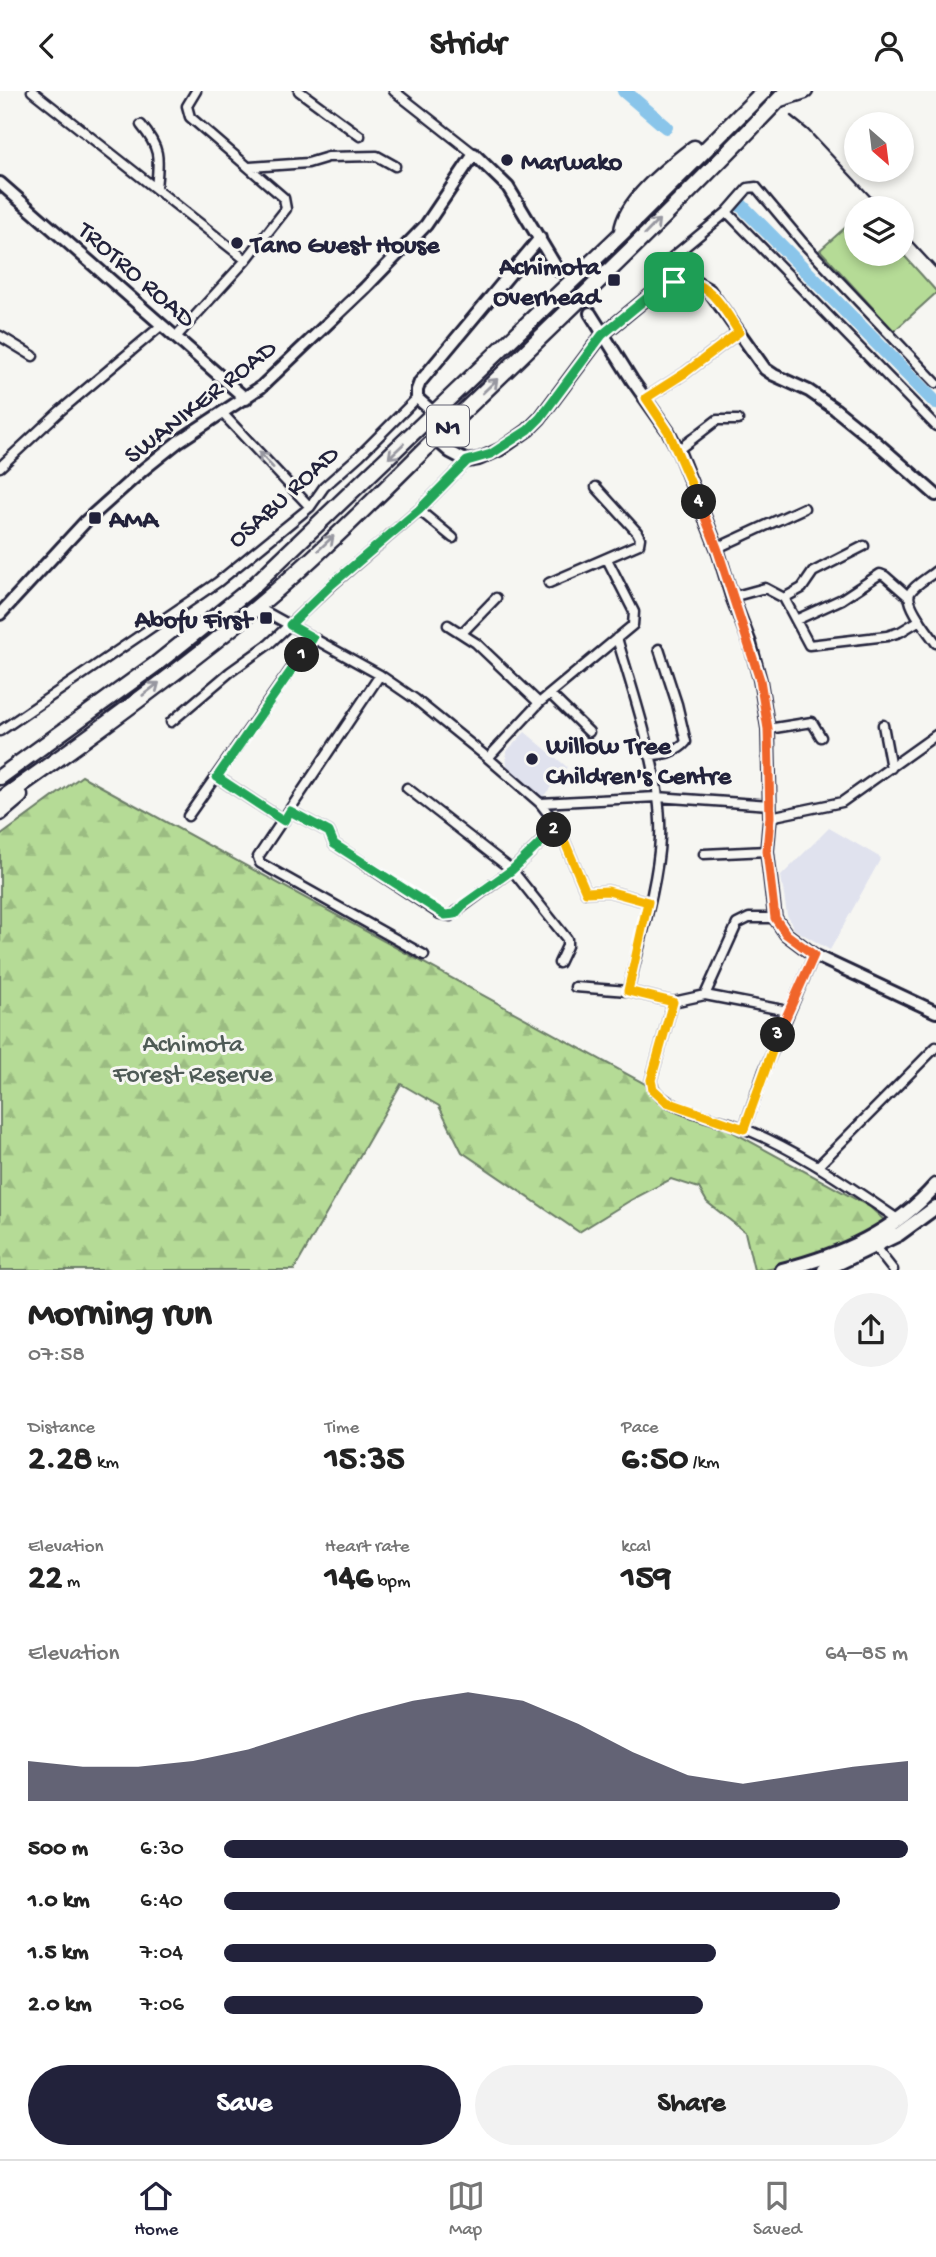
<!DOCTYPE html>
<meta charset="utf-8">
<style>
body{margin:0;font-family:"Gochi Hand",sans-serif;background:#f2f2f2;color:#222;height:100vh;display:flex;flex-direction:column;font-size:26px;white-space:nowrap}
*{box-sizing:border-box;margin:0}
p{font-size:23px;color:#767676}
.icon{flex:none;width:38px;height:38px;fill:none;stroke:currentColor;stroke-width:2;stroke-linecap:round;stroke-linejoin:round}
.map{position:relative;height:1179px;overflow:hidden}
.side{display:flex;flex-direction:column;background:#fff;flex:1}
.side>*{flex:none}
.needle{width:46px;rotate:152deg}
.tools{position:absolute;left:844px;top:21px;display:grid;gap:14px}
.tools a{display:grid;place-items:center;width:70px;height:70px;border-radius:50%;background:#fff;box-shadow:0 4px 10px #0003;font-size:35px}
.pin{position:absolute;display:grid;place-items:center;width:60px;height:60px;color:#fff;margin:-30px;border-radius:14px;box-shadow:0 4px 10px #0006}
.km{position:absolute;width:35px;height:35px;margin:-18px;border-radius:50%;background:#222;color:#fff;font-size:19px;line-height:35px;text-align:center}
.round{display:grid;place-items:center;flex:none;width:74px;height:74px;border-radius:37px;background:#f2f2f2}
.head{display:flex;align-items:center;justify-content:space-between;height:119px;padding:0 28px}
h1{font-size:38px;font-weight:800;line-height:52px}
.figures{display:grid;grid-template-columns:repeat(3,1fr);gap:10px;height:119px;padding:7px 28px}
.figures div{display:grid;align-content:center}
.figures b{font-size:35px;font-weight:800}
.figures small{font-size:19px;font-weight:400}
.figures p{font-size:19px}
.chart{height:196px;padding:14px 28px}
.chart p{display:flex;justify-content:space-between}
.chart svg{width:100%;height:126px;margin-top:7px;fill:#22223b;opacity:.7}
.action{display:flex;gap:14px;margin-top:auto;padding:14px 28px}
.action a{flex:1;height:80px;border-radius:42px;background:#22223b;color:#fff;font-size:28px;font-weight:800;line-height:80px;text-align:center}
.action a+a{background:#f2f2f2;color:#222}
ul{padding:0 28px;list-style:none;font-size:23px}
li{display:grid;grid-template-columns:112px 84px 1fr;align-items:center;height:52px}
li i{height:18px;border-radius:9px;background:#22223b}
header{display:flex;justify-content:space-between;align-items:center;height:91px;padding:0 28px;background:#fff;font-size:32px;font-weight:800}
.menu{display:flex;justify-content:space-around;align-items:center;height:98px;border-top:2px solid #e0e0e0;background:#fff;font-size:19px;color:#767676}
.menu a{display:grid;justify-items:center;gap:4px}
.menu .current{color:#22223b}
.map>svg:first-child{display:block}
</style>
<header><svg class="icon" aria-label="back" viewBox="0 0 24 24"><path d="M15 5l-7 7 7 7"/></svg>Stridr<svg class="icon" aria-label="person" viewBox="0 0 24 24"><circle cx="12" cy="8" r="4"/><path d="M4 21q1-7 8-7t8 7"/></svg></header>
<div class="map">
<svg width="936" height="1179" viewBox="0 0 936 1179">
<defs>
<pattern id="forest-firs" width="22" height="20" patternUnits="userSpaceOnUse" patternTransform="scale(1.75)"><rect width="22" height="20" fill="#b5db96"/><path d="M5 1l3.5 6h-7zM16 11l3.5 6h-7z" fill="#9bbc82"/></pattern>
</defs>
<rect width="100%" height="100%" fill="#f6f6f2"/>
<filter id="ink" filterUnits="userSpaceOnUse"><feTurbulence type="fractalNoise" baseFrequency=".0143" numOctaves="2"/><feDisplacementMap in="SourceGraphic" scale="14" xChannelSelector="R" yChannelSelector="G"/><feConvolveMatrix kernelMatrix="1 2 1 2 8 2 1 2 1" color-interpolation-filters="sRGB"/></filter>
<g filter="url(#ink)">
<path fill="#e0e2ee" d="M525 641 567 676 542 707 507 675 506 661Z
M829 737 881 767 830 859 794 838 787 824 781 785Z"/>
<path fill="url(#forest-firs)" stroke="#6c7e68" stroke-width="2" d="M82 685 870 1116 884 1129 868 1144 810 1170 765 1179H754L745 1141 707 1111 699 1097 671 1088 631 1109 579 1141 462 1061 439 1015 401 993 294 1179H0V745Z"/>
<path fill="#b5db96" stroke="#6c7e68" stroke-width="2" d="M856 127V163L901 161 936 200V202L894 240 820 159Z"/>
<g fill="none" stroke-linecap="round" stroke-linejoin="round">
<path stroke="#8ac5ea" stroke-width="14" d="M624 0 666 36
M737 110 936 312"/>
<path stroke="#cccccd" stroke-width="10" stroke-dasharray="10 5" stroke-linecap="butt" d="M558 179 590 222"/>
<defs>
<path id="street" d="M32 0 246 169
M299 0 360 45
M394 0 474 63
M141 34C161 58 159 67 156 97
M250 76 308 72 328 66 377 65 395 75
M727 121 936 335
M659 197 656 189 657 179 727 121 748 97 756 96 803 152 936 292
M0 245 33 265
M176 246 246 169 286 118 284 107 190 26 187 15 196 0
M646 307 685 282 739 241
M223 323 310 416
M678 359 717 329H738
M0 376 60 320 162 234
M419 419 453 447
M717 457 804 417
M936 480C929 486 914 494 910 502 905 513 929 542 936 552
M549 492 639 453 640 447 637 441 596 396
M732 506 765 497 784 507 809 554 887 545 900 541 920 529
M784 507 802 497 813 481 864 455
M257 516 380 584 415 608 488 667 540 712 558 735 586 801 608 800 648 811
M796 529 842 508 880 483 885 485 909 506
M448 534 476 552 539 612
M462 542 496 507
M617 547C634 605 663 687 660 747 658 793 639 853 628 900
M380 584 258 766 260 772 424 864
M551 604 589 641
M171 631 230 581 269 553 333 493 419 419 467 370
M883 634 891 677
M768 638 812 631 821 646
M0 640 218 491 310 416 324 396 360 364 417 307
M649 664C663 664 677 662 686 651L677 613 659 558
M488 667 539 612 633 534 634 521 607 468
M217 686 284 730
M407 697 512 779 567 848V855L559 872
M540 712 657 706 770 714
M290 720 329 741 334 753 440 823 450 825 512 779 558 735
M188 725 313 547
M770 726 842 711 936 644
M704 763 767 760
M575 896 628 900 673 911 705 904 788 920
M705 904 737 833 749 827H775
M673 911 651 989C653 1015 710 1026 732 1033 793 1055 846 1093 899 1129
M744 1038 764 980 814 864
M819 1074 936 956
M875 1156 893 1179"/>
<path id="secondary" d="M0 92 246 308
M590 222 632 289 668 340 678 359 717 457 732 506 750 552 760 589 768 638 770 726 767 760 775 827 786 843 814 864 936 921
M434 322 417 307V299L420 291 540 147
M435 348 450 361 467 370 479 368 501 358 528 339 540 327 602 244 659 197 674 191 693 190 709 199 765 278 774 284 809 300 835 318 877 352 936 404
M0 523 86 430 144 378 179 350 261 296 365 197 426 134 474 63 508 96 558 179"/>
<path id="primary" d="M782 1179C841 1164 895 1141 936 1094
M824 1179 899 1143 936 1116"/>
<path id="highway" d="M780 8 805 0
M622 140C625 110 670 76 694 57
M0 686 156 573 250 498 622 142 764 0
M0 709C87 648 174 585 256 517 328 457 394 388 461 323 571 217 682 111 787 0
M0 722 20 705"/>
</defs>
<use href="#street" stroke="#22223b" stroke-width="13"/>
<use href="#secondary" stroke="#22223b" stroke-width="16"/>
<use href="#primary" stroke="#22223b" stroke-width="18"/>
<use href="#highway" stroke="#22223b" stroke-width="19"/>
<use href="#street" stroke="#f6f6f2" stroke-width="8"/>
<use href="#secondary" stroke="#f6f6f2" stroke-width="10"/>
<use href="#primary" stroke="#f6f6f2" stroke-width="12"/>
<use href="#highway" stroke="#f6f6f2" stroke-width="14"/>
<path stroke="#22223b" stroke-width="2.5" d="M791 25 808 39 881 117
M901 139 936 177"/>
</g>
<defs><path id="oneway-shaft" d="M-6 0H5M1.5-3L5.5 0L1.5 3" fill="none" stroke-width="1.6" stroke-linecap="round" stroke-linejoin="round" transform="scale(1.75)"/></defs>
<g stroke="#9797a0">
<use href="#oneway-shaft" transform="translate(652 136) rotate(-46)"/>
<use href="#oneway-shaft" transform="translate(490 295) rotate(-44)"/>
<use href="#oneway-shaft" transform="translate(396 360) rotate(136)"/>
<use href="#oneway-shaft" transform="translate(266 369) rotate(-133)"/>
<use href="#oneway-shaft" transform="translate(326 452) rotate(-43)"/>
<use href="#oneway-shaft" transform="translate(151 598) rotate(-38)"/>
</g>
</g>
<g fill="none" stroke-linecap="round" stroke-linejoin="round" filter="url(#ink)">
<defs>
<path id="split-1" d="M302 564 313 547 290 534 332 493 419 419 467 370 491 363 528 339 540 327 602 244 659 197 674 191"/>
<path id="split-2" d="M302 564 217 686 284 730 290 720 329 741 334 753 445 824 455 823 463 814 512 779 554 739"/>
<path id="split-3" d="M554 739 558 735 586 801 608 800 648 811 628 900 673 911 651 989 653 998 667 1011 744 1038 778 944"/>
<path id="split-4" d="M699 411 717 457 760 589 768 638 770 726 767 760 775 827 786 843 814 864 778 944"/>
<path id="split-5" d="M674 191C708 185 723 217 739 241L685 282 646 307 668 340 699 411"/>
</defs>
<use href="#split-1" stroke="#fff" stroke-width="14"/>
<use href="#split-2" stroke="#fff" stroke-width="14"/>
<use href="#split-3" stroke="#fff" stroke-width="14"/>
<use href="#split-4" stroke="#fff" stroke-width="14"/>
<use href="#split-5" stroke="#fff" stroke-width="14"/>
<use href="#split-1" stroke="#22a559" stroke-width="9"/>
<use href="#split-2" stroke="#22a559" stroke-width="9"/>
<use href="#split-3" stroke="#f5b400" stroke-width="9"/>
<use href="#split-4" stroke="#f0652b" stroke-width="9"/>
<use href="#split-5" stroke="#f5b400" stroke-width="9"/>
</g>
<g fill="#22223b" stroke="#f6f6f2" stroke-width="2.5">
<circle cx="507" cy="69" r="7"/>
<circle cx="237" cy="152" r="7"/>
<rect x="607" y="182" width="14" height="14" rx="3.5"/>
<rect x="88" y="420" width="14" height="14" rx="3.5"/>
<rect x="259" y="520" width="14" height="14" rx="3.5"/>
<circle cx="532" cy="668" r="7"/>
</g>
<g text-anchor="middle" stroke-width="6" stroke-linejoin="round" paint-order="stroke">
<rect fill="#f6f6f2" stroke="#626272" stroke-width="2" x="427" y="314.5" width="42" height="41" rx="5"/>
<g font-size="24" font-weight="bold" fill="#22223b">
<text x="448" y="343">N1</text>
</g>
<g font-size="26" font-weight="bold" fill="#22223b" stroke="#f6f6f2" text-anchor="start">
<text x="521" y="78">Marwako</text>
<text x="251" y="161">Tano Guest House</text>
<text x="600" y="183" text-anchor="end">Achimota<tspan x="600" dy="30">Overhead</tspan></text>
<text x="109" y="436">AMA</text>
<text x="252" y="536" text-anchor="end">Abofu First</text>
<text x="546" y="662">Willow Tree<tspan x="546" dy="30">Children's Centre</tspan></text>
</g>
<g font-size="26" fill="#22223b" stroke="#f6f6f2">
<text transform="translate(138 182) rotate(41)" y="9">TROTRO ROAD</text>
<text transform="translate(199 309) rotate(-38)" y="9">SWANIKER ROAD</text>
<text transform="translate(282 404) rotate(-42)" y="9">OSABU ROAD</text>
</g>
<g font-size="26" fill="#4e5a56" stroke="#f6f6f2">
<text x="193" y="960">Achimota<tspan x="193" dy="30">Forest Reserve</tspan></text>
</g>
</g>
</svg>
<div class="tools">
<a><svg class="needle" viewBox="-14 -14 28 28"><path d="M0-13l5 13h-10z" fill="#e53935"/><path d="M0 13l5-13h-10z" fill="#767676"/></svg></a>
<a><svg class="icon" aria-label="layers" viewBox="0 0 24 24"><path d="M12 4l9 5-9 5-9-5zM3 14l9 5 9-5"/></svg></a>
</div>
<div class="pin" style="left:674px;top:191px;background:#1e9e55"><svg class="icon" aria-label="arrive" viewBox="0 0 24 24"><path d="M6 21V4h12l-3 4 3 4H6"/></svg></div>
<b class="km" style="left:302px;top:564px">1</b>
<b class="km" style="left:554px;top:739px">2</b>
<b class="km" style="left:778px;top:944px">3</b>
<b class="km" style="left:699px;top:411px">4</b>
</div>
<section class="side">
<div class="head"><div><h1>Morning run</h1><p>07:58</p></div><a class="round"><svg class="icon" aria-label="share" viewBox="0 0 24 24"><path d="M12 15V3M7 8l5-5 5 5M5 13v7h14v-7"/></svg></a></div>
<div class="figures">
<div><p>Distance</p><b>2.28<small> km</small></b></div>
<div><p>Time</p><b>15:35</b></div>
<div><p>Pace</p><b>6:50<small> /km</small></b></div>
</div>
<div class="figures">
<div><p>Elevation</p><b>22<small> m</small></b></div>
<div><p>Heart rate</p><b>146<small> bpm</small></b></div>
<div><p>kcal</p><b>159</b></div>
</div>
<div class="chart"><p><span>Elevation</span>64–85 m</p>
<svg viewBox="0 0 160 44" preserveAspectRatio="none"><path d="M0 44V30L10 32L20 32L30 30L40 26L50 20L60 14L70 9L80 6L90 9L100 17L110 27L120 35L130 38L140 35L150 32L160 30V44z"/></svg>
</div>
<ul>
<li><b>500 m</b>6:30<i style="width:100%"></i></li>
<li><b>1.0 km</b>6:40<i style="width:90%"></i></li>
<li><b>1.5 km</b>7:04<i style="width:72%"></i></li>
<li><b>2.0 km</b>7:06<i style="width:70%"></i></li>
</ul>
<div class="action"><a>Save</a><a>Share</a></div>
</section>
<nav class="menu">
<a class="current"><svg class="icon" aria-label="home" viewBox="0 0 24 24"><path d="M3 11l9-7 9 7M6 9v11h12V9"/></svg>Home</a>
<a><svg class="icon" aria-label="map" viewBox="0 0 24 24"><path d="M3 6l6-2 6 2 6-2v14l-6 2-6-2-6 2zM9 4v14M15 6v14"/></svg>Map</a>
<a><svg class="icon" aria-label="saved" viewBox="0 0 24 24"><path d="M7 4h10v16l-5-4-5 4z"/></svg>Saved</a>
</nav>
